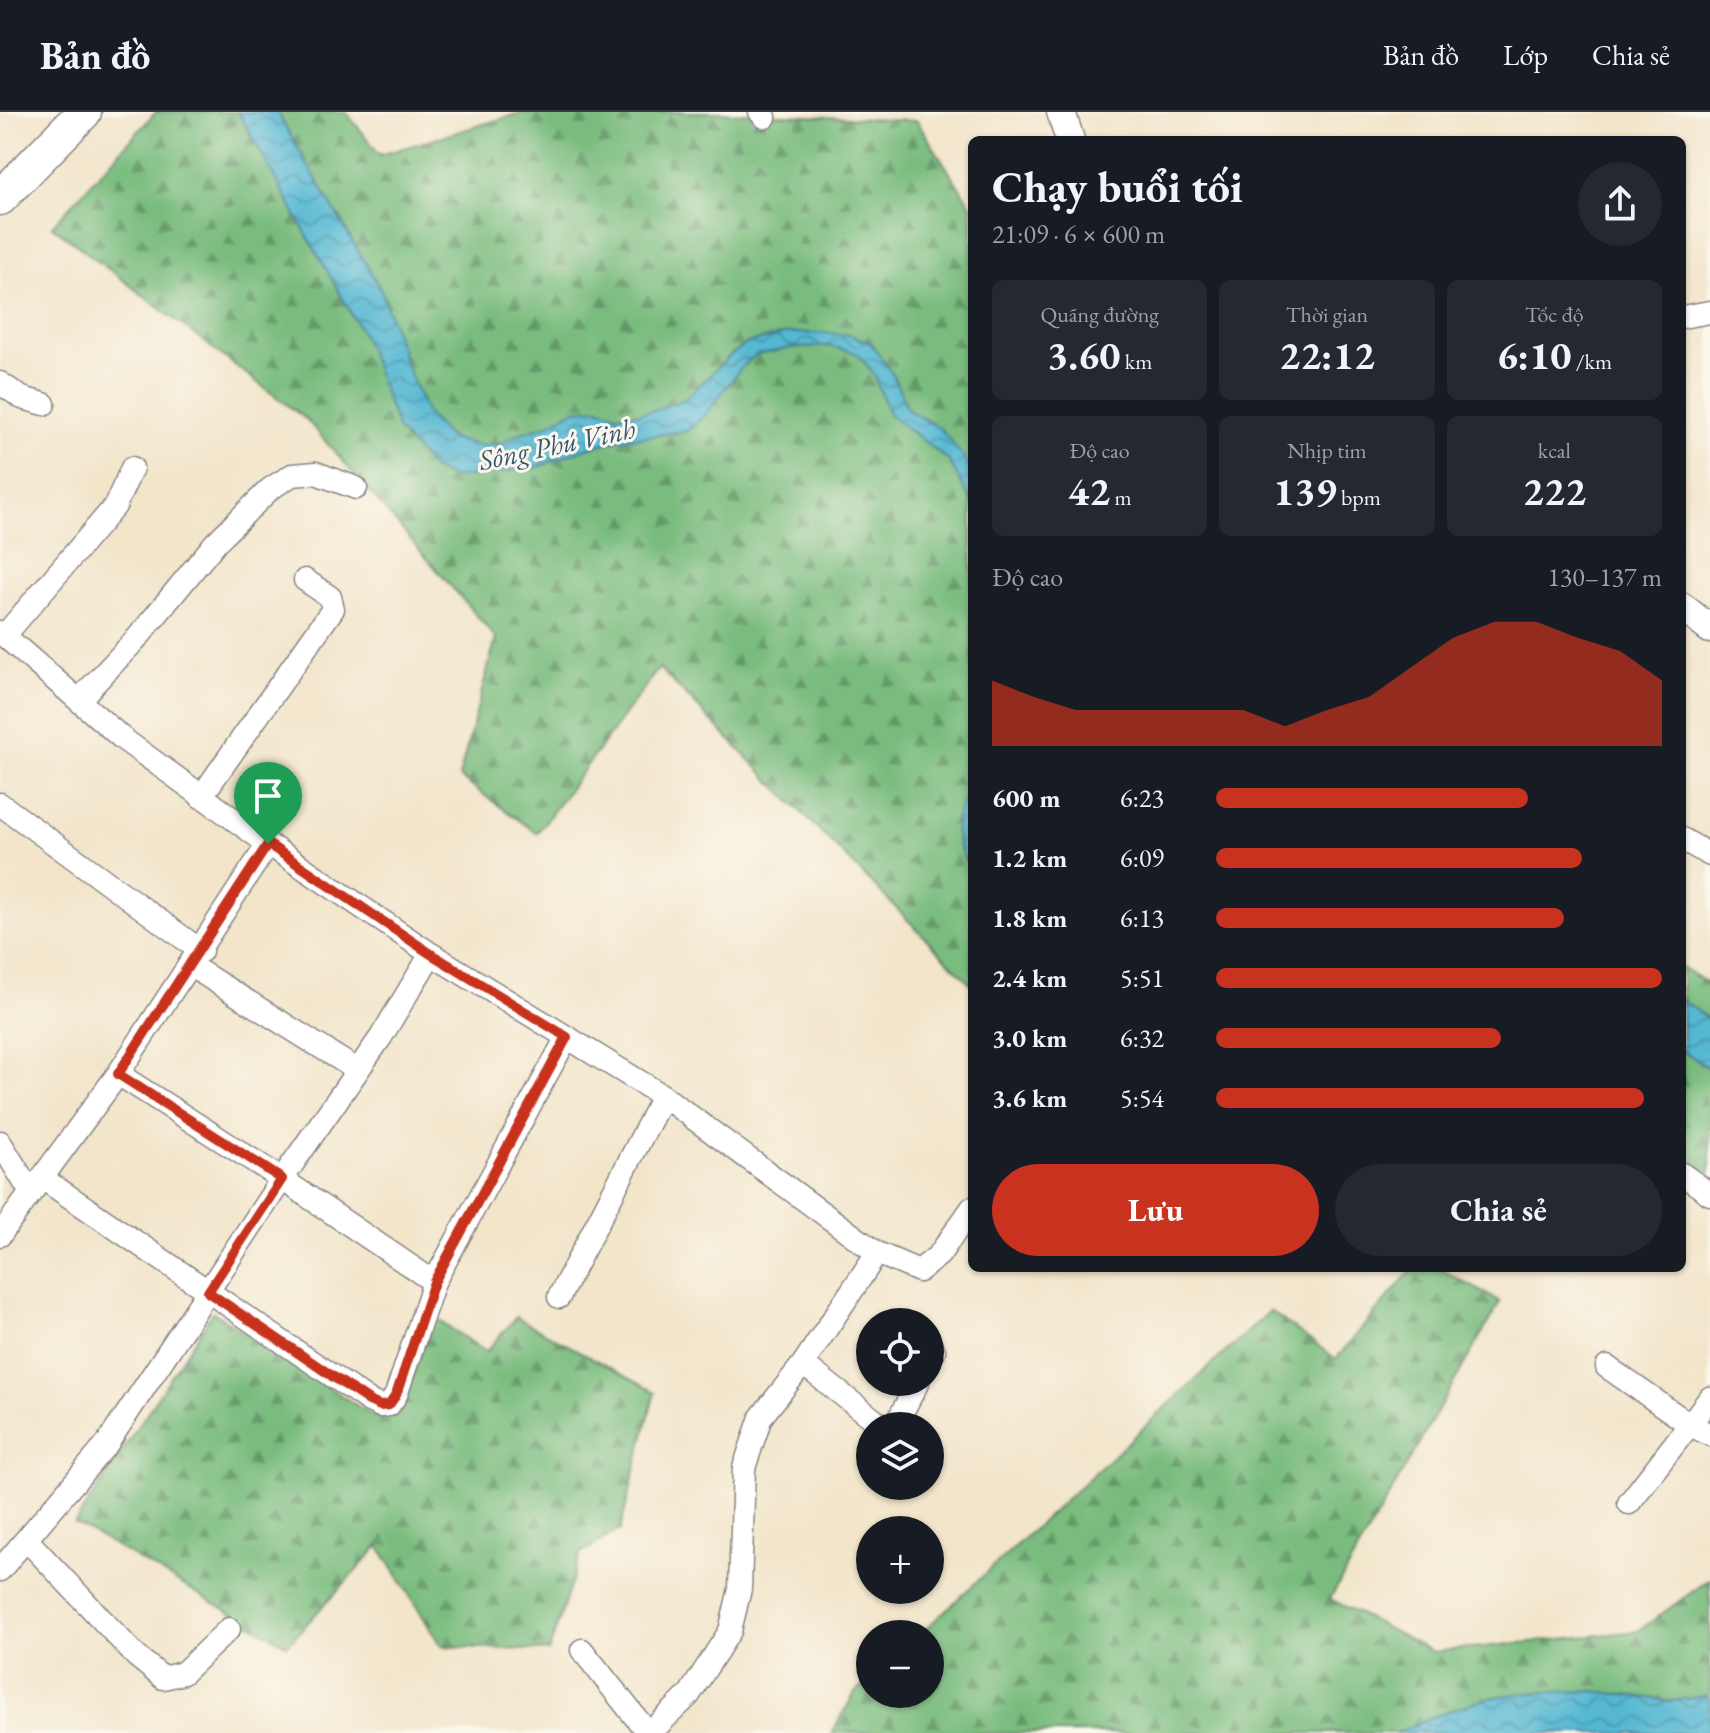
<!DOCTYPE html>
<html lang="vi">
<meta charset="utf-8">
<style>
body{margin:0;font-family:"EB Garamond",serif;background:#242831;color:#f1f3f6;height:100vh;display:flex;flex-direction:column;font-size:30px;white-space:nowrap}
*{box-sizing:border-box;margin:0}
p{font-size:26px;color:#9ea1a6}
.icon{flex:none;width:44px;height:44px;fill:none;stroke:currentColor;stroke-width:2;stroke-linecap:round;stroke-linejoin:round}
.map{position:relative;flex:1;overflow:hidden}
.panel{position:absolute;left:968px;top:24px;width:718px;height:1136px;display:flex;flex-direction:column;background:#171b24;border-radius:12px;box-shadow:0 2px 6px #0004}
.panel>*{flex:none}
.tools{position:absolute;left:856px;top:1196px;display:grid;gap:16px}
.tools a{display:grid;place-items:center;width:88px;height:88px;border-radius:50%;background:#171b24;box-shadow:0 2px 6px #0004;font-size:40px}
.pin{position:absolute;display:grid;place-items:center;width:68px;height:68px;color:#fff;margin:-82px -34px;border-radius:50% 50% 50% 0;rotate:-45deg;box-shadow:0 0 8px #0007}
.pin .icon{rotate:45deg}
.round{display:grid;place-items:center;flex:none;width:84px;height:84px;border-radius:42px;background:#242831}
.head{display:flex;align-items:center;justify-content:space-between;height:136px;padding:0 24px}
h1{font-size:44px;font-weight:700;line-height:60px}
.figures{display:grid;grid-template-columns:repeat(3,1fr);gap:12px;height:136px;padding:8px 24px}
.figures div{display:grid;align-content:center;border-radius:12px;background:#242831;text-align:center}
.figures b{font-size:40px;font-weight:700}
.figures small{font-size:22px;font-weight:400}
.figures p{font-size:22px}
.chart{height:224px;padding:16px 24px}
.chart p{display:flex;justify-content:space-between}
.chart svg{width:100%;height:144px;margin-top:8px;fill:#c8321e;opacity:.7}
.action{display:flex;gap:16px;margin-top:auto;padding:16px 24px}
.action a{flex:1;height:92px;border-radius:48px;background:#c8321e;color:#fff;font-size:32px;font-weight:700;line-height:92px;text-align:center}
.action a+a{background:#242831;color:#f1f3f6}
ul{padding:0 24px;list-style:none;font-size:26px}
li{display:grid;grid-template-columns:128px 96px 1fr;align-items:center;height:60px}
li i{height:20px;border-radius:10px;background:#c8321e}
header{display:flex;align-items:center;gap:48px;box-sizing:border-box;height:112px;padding:0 40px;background:#171b24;border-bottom:2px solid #363941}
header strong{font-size:38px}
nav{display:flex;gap:44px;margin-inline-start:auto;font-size:28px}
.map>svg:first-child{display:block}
</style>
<header>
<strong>Bản đồ</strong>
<nav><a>Bản đồ</a><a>Lớp</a><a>Chia sẻ</a></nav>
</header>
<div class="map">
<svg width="1710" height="1621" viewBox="0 0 1710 1621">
<defs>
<pattern id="forest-firs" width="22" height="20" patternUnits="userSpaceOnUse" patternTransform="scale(2)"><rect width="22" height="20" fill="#79bc7e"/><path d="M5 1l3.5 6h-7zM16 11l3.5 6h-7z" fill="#639868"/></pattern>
<pattern id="water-waves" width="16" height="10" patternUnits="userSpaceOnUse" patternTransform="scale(2)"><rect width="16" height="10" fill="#55b8d3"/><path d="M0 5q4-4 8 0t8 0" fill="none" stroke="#4695ac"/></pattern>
</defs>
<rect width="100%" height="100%" fill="#fbf7ec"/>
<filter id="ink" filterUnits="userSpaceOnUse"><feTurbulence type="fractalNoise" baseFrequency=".0125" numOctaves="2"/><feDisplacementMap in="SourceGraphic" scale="16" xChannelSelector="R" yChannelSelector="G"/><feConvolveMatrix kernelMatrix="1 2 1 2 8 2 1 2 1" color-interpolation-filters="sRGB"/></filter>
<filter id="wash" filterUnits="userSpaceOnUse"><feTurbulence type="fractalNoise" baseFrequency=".006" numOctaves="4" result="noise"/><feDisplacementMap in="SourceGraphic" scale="32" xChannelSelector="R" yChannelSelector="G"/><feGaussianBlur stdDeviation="1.8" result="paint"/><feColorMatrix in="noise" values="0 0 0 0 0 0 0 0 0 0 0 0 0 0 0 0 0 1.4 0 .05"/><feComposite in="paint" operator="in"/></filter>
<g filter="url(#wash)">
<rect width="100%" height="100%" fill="#f2e5ca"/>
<path fill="url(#forest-firs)" stroke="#4e6f5c" stroke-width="2" d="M156 0H346L380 43 524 0H716L917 9 972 95V873L659 556 537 721 459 665 496 526 307 308 52 114Z
M1682 855 1710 873V1067L1682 1052Z
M1413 1156H1439L1500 1190 1330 1487 1433 1540 1638 1519 1710 1467V1621H832L855 1581 870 1568V1582H930V1522H920L1270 1199 1336 1247Z
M213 1200 376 1306 400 1301 434 1205 486 1240 516 1205 655 1280 620 1418 581 1441 549 1539 441 1534 379 1434 287 1533 75 1411Z"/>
<path fill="url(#water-waves)" stroke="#3c6d87" stroke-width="2" d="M238 0H277L381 178 407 255 427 302 451 327 483 334 500 332 518 322 547 313 574 298 599 296 617 302H637L657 297 685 287 732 242 748 231 789 221H827L851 223 871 231 893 263 908 298 940 316 964 346 972 361V390L948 348 890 303 872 259 856 241 827 234 792 236 756 243 742 255 704 304 687 319 618 328 583 337 539 355 453 366 434 358 398 318 363 223Z
M972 676V760C952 728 948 706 972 676Z
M1682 888 1710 908V957L1682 938Z
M1594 1579 1672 1589 1710 1583V1621H1396C1428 1607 1461 1592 1495 1585 1528 1579 1561 1580 1594 1579Z"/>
</g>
<g filter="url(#ink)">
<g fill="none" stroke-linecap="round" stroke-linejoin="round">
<defs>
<path id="minor" d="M760 0 765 5
M1682 205 1710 200
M0 271 22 286 44 292
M0 520 123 627 268 732 431 842 663 984 877 1141 919 1159 939 1143 972 1096
M5 523 115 394 132 356
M79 588 139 524 216 430 270 377 292 363 316 361 356 376
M201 685 333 497 330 485 305 468
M0 692 201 839
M1682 727 1710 743
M191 854 357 958
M118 962 282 1067 434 1170
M0 1030 31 1081
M1682 1062 1710 1082
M42 1066 369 1289 380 1294 389 1293 396 1283 434 1170 567 925
M0 1123 118 962 268 732
M559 1185 663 984
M930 1247 934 1239
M803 1252 878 1311 889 1313 897 1310 918 1270
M1607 1255 1689 1312 1710 1323
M1629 1391 1710 1286
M27 1428 136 1544 163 1566 183 1561 229 1517
M0 1458 107 1332 282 1067 381 925 431 842
M582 1538 648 1621
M650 1621 689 1583 730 1519 740 1477 744 1356 761 1305 803 1252 877 1141"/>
<path id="major" d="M1061 0 1070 28
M1682 495 1710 517"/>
<path id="highway" d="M0 86 84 0"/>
</defs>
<use href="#minor" stroke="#8a8482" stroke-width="25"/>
<use href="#major" stroke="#8a8482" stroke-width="31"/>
<use href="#highway" stroke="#8a8482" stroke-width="37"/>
<use href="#minor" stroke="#fff" stroke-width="22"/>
<use href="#major" stroke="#fff" stroke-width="28"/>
<use href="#highway" stroke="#fff" stroke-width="34"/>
</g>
</g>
<g fill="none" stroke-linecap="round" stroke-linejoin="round" filter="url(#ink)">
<defs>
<path id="route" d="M268 732 431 842 567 925 434 1170 396 1283 389 1293 380 1294 369 1289 208 1180 282 1067 118 962Z"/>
</defs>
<use href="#route" stroke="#fff" stroke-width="16"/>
<use href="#route" stroke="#c8321e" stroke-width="10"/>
</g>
<g text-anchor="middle" stroke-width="6" stroke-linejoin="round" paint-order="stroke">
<g font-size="28" font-style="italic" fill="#345670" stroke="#fbf7ec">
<text transform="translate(557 332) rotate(-12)" y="10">Sông Phú Vinh</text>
</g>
</g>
</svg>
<div class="tools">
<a><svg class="icon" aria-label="locate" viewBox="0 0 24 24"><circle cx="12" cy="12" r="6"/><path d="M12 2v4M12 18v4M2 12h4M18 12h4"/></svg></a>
<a><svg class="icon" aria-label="layers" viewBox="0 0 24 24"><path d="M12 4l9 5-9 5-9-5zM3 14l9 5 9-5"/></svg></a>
<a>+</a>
<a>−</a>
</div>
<div class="pin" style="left:268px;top:732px;background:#1e9e55"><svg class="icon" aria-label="arrive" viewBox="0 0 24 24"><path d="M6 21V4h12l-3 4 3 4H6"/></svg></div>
<section class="panel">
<div class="head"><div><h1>Chạy buổi tối</h1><p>21:09 · 6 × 600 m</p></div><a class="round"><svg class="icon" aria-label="share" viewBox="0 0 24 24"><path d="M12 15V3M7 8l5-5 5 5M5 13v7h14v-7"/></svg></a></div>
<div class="figures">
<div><p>Quãng đường</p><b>3.60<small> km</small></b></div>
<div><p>Thời gian</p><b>22:12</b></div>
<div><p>Tốc độ</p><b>6:10<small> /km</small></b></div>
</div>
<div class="figures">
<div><p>Độ cao</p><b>42<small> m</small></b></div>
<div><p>Nhịp tim</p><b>139<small> bpm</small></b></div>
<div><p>kcal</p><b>222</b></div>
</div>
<div class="chart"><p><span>Độ cao</span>130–137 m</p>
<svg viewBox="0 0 160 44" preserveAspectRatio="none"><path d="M0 44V24L10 29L20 33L30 33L40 33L50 33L60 33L70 38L80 33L90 29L100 20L110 11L120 6L130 6L140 11L150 15L160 24V44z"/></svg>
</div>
<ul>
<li><b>600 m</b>6:23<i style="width:70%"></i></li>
<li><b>1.2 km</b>6:09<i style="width:82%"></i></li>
<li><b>1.8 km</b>6:13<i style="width:78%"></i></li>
<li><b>2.4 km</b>5:51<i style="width:100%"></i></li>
<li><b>3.0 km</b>6:32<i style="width:64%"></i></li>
<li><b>3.6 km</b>5:54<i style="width:96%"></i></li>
</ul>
<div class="action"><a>Lưu</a><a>Chia sẻ</a></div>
</section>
</div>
